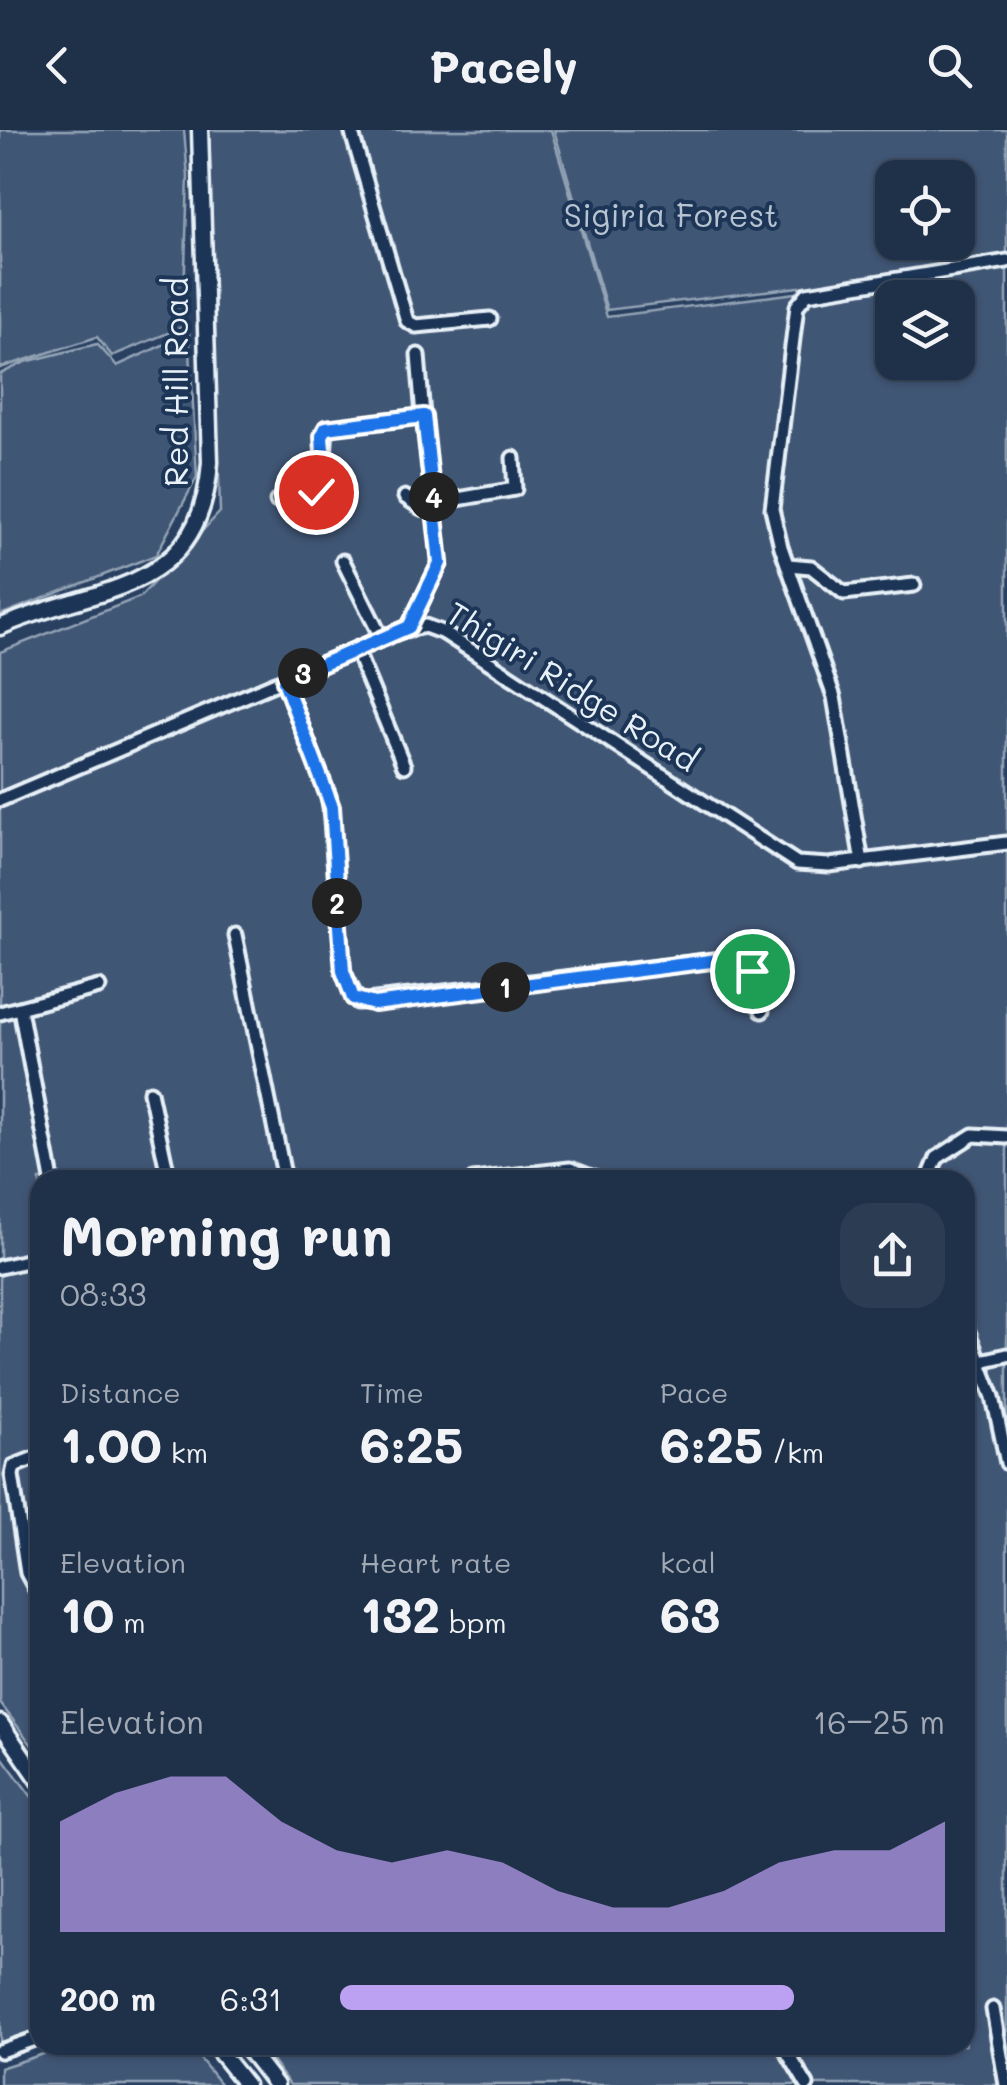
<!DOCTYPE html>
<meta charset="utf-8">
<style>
body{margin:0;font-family:Mali,sans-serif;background:#2c3c53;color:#f1f3f6;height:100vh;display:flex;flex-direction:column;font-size:38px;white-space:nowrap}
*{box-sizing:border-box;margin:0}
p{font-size:32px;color:#a1a9b4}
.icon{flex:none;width:55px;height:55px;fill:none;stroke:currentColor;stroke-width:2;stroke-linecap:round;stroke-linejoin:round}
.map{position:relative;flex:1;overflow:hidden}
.panel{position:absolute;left:30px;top:1040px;width:945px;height:885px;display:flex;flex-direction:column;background:#1f3049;border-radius:30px;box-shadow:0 2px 8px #0004,0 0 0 2px #3c4b61}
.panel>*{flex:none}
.controls{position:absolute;left:875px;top:30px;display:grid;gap:20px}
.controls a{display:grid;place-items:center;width:100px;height:100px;border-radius:20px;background:#1f3049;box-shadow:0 2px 8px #0004,0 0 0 2px #3c4b61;font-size:50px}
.pin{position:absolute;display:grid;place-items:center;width:85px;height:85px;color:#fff;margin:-42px;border:5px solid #fff;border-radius:50%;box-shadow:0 2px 10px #0007}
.km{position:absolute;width:50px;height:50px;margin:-25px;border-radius:50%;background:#222;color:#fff;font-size:28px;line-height:50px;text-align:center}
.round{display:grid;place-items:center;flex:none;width:105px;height:105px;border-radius:30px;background:#2c3c53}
.summary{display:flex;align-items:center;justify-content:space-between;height:170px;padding:0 30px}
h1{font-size:55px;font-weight:700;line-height:75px}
.figures{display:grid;grid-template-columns:repeat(3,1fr);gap:15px;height:170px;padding:10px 30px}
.figures div{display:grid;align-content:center}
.figures b{font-size:50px;font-weight:700}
.figures small{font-size:28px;font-weight:400}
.figures p{font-size:28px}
.chart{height:280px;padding:20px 30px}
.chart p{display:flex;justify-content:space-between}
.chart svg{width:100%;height:180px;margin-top:10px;fill:#bca0f2;opacity:.7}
ul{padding:0 30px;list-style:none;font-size:32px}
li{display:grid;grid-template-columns:160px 120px 1fr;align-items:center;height:75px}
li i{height:25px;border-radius:12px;background:#bca0f2}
header{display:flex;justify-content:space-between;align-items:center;height:130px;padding:0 30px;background:#1f3049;font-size:45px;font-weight:700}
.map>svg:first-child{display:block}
</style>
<header><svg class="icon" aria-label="back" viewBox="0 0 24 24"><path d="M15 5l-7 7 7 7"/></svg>Pacely<svg class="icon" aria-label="search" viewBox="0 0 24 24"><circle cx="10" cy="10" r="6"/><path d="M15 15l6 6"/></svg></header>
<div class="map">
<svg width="1007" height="1955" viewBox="0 0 1007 1955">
<rect width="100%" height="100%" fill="#294061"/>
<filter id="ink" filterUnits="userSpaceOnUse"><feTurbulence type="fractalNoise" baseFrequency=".01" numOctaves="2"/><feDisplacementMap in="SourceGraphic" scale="20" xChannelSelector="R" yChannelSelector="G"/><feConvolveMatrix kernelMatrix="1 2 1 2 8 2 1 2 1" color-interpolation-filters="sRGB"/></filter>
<g filter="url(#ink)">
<path fill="#415774" stroke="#94a4b6" stroke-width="2.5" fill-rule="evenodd" d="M0 0H184L188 47 183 197 112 226 97 207 0 238Z
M209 0H551L607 187 1007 136V1955H290L260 1915H965V1050H40V1626L0 1573V522L140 467 220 382ZM892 168H958V232H892Z
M554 0H1007V132L607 180ZM892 48H958V112H892Z
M189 203 197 347 156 425 0 485V244L25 232 97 214 117 236Z
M0 1624 40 1678V1898L0 1913Z
M71 1915H189L221 1955H0V1938Z"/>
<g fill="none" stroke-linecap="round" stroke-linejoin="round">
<defs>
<path id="minor" d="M351 0 407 191 416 196 490 189
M418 225 423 286
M405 367 421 378 436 380
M277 371 302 368 322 357 326 298 423 286 440 433 409 497
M435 373 515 359 513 328
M343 431 382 509
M788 435 811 437 844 463 914 455
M356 520 404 636
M284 551 329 666 343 841 358 872 726 829C756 832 756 856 762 881
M0 670 396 502 425 496 444 503 797 733 829 735 1007 713
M862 732 834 567 781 417 772 379 797 176 807 164 1007 131
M235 805 285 1050
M20 879 52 1050
M0 883 99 857
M150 962 169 1050
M473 1050 570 1039 599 1050
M928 1050 937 1028 973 1005 1007 1007
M0 1137 40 1128
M965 1194 993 1267 1007 1333
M981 1231 1007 1225
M40 1326 14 1336 12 1345 27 1443 40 1467
M993 1879 1006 1955
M783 1915 807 1955
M0 1921 40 1907"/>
<path id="major" d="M0 497C91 455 201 469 210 332L200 0
M0 1593 40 1651
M214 1915 246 1955
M245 1915 276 1955"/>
</defs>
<use href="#minor" stroke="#e8f1f8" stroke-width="19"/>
<use href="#major" stroke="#e8f1f8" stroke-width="21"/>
<use href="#minor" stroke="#1d3557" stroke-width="11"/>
<use href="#major" stroke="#1d3557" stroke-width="14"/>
</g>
</g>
<g fill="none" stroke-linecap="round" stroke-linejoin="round" filter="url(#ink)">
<defs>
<path id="route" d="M316 362 325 352 322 306 326 298 424 286 440 433 409 497 284 551 332 677 343 841 353 868 374 874 726 829 746 833 752 841"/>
</defs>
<use href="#route" stroke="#fff" stroke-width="20"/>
<use href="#route" stroke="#1a73e8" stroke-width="12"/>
</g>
<g text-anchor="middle" stroke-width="8" stroke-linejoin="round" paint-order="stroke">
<g font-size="32" fill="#b6c3d0" stroke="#1d3557">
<text x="671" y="97">Sigiria Forest</text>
</g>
<g font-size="32" fill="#e8f1f8" stroke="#1d3557">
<text transform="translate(177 252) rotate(-90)" y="11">Red Hill Road</text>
<text transform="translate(572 557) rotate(32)" y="11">Thigiri Ridge Road</text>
</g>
</g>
</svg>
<div class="controls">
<a><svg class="icon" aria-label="locate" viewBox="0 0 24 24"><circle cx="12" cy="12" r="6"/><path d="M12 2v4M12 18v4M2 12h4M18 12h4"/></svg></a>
<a><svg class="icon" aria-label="layers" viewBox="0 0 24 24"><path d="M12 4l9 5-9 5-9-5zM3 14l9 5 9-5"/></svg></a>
</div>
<div class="pin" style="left:752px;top:841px;background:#1e9e55"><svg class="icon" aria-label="arrive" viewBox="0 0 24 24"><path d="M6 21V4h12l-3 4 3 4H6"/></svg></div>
<div class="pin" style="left:316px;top:362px;background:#d93025"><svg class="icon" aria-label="check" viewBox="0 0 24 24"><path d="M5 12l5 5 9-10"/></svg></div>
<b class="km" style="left:505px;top:857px">1</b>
<b class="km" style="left:337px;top:773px">2</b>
<b class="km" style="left:303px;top:543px">3</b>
<b class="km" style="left:434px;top:367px">4</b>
<section class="panel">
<div class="summary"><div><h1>Morning run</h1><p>08:33</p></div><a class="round"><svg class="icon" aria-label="share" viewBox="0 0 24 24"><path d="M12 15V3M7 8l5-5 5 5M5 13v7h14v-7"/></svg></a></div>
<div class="figures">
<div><p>Distance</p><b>1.00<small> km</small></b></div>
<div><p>Time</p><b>6:25</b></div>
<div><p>Pace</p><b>6:25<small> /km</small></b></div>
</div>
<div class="figures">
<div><p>Elevation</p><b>10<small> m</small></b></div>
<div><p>Heart rate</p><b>132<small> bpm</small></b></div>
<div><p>kcal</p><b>63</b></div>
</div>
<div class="chart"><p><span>Elevation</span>16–25 m</p>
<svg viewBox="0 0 160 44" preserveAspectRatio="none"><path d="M0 44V17L10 10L20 6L30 6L40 17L50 24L60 27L70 24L80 27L90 34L100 38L110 38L120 34L130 27L140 24L150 24L160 17V44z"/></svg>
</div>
<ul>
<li><b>200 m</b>6:31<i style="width:75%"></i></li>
</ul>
</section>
</div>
